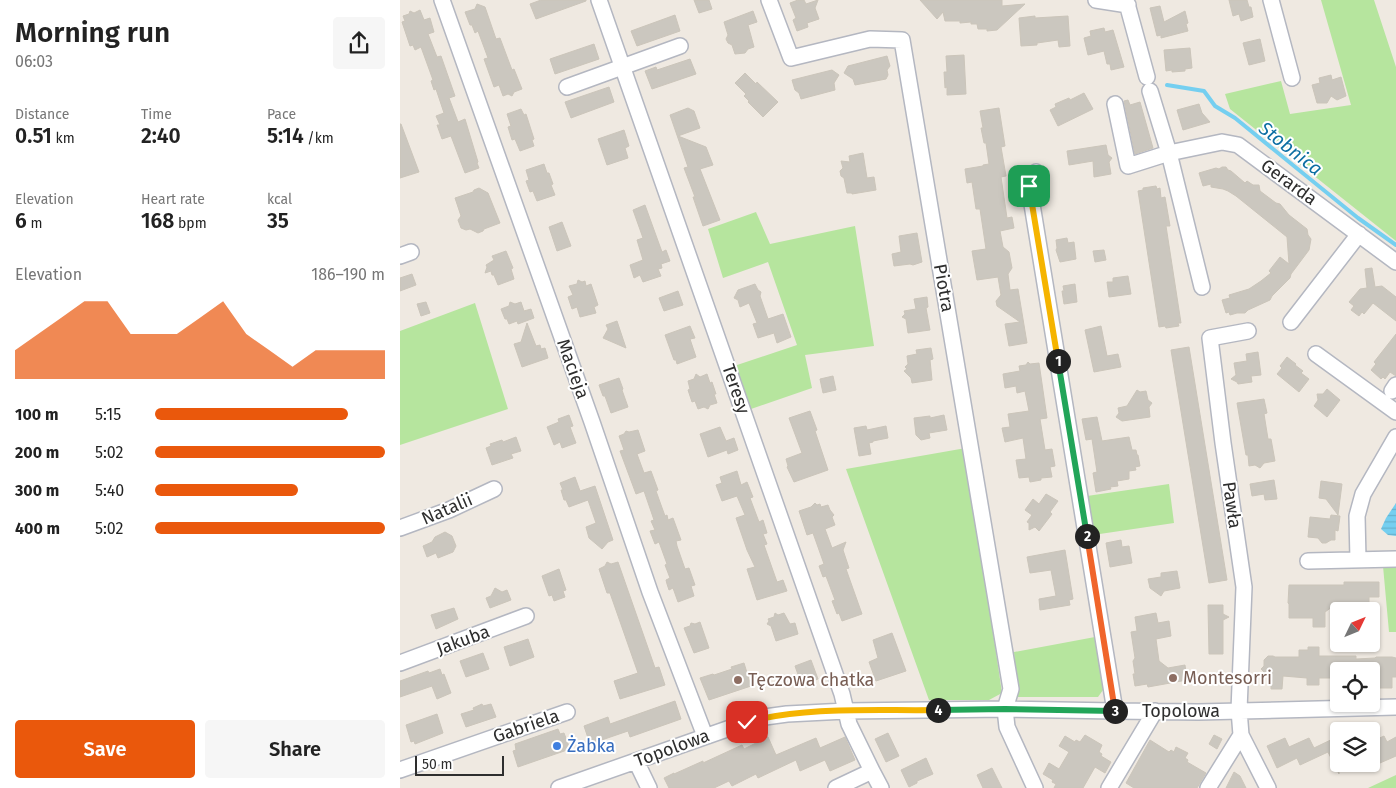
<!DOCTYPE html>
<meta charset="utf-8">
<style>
body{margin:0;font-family:"Fira Sans",sans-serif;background:#f6f6f6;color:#222;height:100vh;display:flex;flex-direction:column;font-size:19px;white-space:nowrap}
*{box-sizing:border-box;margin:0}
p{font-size:16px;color:#767676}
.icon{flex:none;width:28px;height:28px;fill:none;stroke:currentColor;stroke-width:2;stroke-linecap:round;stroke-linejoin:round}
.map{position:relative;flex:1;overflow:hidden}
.panel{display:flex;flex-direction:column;background:#fff;width:400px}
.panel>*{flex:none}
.needle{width:32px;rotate:47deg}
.fabs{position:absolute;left:930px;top:602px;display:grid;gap:10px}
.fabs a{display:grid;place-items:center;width:50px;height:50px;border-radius:5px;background:#fff;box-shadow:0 1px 4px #0004;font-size:25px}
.scale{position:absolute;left:15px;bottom:12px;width:89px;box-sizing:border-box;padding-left:5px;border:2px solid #2e2e2e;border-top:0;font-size:14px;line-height:18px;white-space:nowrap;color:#2e2e2e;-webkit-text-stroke:4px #fff;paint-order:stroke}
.pin{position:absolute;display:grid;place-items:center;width:42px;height:42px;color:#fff;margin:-21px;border-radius:10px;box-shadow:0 2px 8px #0006}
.km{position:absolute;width:25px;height:25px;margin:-12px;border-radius:50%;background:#222;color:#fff;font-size:14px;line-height:25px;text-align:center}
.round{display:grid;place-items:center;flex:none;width:52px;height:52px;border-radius:5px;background:#f6f6f6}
.headline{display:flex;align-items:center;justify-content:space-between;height:85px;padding:0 15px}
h1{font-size:28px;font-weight:600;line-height:38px}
.figures{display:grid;grid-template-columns:repeat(3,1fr);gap:8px;height:85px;padding:5px 15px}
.figures div{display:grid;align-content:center}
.figures b{font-size:21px;font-weight:600}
.figures small{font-size:14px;font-weight:400}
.figures p{font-size:14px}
.chart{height:140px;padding:10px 15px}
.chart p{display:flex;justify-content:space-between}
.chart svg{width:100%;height:90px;margin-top:5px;fill:#ea580c;opacity:.7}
.cta{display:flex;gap:10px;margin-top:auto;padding:10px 15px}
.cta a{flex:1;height:58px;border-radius:5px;background:#ea580c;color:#fff;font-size:20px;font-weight:600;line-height:58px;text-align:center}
.cta a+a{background:#f6f6f6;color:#222}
ul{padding:0 15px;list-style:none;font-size:16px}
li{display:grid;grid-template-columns:80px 60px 1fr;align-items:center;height:38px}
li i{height:12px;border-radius:6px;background:#ea580c}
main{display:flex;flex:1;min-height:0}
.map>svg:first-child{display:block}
</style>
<main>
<section class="panel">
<div class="headline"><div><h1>Morning run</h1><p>06:03</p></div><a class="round"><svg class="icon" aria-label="share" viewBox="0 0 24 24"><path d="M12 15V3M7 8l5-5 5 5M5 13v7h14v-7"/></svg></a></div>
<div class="figures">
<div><p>Distance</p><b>0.51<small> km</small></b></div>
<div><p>Time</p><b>2:40</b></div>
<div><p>Pace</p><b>5:14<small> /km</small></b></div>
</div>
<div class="figures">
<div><p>Elevation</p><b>6<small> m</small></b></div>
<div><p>Heart rate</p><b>168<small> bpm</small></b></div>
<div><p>kcal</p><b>35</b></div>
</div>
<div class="chart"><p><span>Elevation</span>186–190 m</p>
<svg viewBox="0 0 160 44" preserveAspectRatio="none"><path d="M0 44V30L10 22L20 14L30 6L40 6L50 22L60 22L70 22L80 14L90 6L100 22L110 30L120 38L130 30L140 30L150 30L160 30V44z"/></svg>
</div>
<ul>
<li><b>100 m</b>5:15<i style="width:84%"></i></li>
<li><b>200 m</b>5:02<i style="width:100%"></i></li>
<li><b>300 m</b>5:40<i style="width:62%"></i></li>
<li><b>400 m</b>5:02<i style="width:100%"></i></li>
</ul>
<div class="cta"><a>Save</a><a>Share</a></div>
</section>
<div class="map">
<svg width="996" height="788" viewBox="0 0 996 788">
<defs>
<pattern id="water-rules" width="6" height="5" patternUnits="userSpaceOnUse" patternTransform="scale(1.25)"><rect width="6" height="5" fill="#75cff0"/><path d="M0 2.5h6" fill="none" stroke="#66b2ce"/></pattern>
</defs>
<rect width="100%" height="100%" fill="#efe9e1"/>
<path fill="#b6e59e" d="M921 0H974L996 67V241L830 109 825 94 881 81 890 114 951 105Z
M356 212 370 244 455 226 474 346 405 355 412 388 351 409 334 366 397 345 368 262 323 278 308 229Z
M75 303 108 409 0 445V331Z
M566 448 602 693 589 700H529L446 469Z
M769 484 774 523 693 535 687 496Z
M983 566H996V632H989Z
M695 637 703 690 698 697H617L614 652Z
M996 775V788H968Z"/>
<path fill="url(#water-rules)" d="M996 503V536L988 535 981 529 986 518Z"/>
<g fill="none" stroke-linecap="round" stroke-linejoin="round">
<path stroke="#75cff0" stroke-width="4" d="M767 85 804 91 815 106 835 118 958 218 996 245"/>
</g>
<path fill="#cbc7bf" stroke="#cbc5ba" d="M141 0H186V1L136 19 130 4Z
M294 0H309L312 9 299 13Z
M398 0H404L406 4 418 0 415 8 419 19 407 23 408 27 397 31 393 20 396 18 390 3Z
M520 0H602V6L625 4 597 30 587 31V29H578L577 24H571V22L560 23V21H545L543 12 537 19Z
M829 0H847L849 7H851L853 17 841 21 839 14 833 16Z
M77 4 85 7 96 39 100 38 112 70 114 69 122 89 114 92 112 96 108 94 103 96 99 85 94 87 84 59 88 58 78 31 75 33 72 25H70L65 12 75 9Z
M760 6 764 22 785 11 788 23 786 24 788 31 761 38V35L757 36 750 8Z
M20 10 24 20 30 18 34 32 28 34 37 57 41 56 55 96 49 98 58 122 65 119 78 162 77 163 79 168 65 173 51 136 42 139 37 125H40L36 116 44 113 36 89 34 90 31 81 33 80 21 47 15 50 13 45 10 46 2 22 5 21 3 16 9 14 10 11 14 13Z
M353 11 357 22 348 25 354 47 348 49 345 53 335 54 332 45 328 43 326 39 328 35 324 22Z
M275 15 280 31 237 46 231 31Z
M635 16V18L668 16 670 46 659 47 658 40 637 43V45L621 46 619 18Z
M704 28 705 32 713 30 724 67 711 70 710 64H707L704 51 688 55 684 38 691 36 690 31Z
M860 39 865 61 849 65 843 43Z
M194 44 199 59 155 74 150 59Z
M790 48 792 68 785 69V71L772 72V70L766 71 764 50Z
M564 55 566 94 547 95V87L545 88 544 72H547L546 56Z
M487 56 490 66 487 70 488 75 486 79 455 85 453 79 444 73 448 66Z
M290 59 296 74 252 89 245 71 256 67 257 70Z
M432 70 439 75 434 83 435 90 401 99 399 93 395 90 392 80Z
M345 73 356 84 357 82 378 102 363 117 348 102 349 101 344 96 346 94 335 83Z
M931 75 932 80 941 77 946 96 937 100 931 96 927 103H917L912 85 920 83 919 78Z
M209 87 214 102 171 118 165 102Z
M684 93 693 109 658 126 650 110 656 107 655 104 669 98 670 100Z
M728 100 730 105 740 102 753 148 735 154 724 101Z
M799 104 802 113 810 122 783 130 777 110Z
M288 108 294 111 300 128 278 136 306 147 313 165 300 169 320 220 303 226 293 197H295L284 168 288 167 270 115Z
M599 108 605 146 601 147 606 176 601 177 607 218 612 217 614 228 600 231 603 247 609 252 612 268 608 274 610 290 618 289 627 343 609 346 605 324 620 322 597 306 596 301 601 295 598 277 577 280 572 251 586 249 580 209H576L572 182 567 183 565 169 583 166V165L589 164 586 143H584L581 128H583L580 111Z
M121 109 124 115 126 114 134 139 132 140 134 146 120 151 115 139 112 140 108 127 111 126 107 114Z
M0 124H1L19 172 0 178Z
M224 130 229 146 225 148 228 158 207 165 198 139Z
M706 145 708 155 712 158 709 162 711 174 694 177 693 161 669 165 667 151Z
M463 153 467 178 474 177 476 190 452 194V193H447L444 178 441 176 440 171 443 168 441 161 450 162 449 156Z
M144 164 147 173H149L153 184 151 185 155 195 137 201 133 191 130 192 126 181 129 180 126 170Z
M822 167H826L828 170 831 171 845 183 847 181 853 185H859L860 191 876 203 880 204 889 215 907 229 908 235 911 239 909 250 891 274 890 278 872 296 870 300 848 310 845 313H837L830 315 829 312 826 313 822 300 830 298 829 295 849 289 861 281 871 273 869 271 880 257 889 264 887 237 836 196 828 191 823 189 811 187V184L803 186 799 173 816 168 819 169Z
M756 186 757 189 760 188 761 198 765 197 770 226H766L781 323H778L779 326 766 328 765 326 759 327 738 191 743 190V188Z
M79 188 88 193 100 223 84 229 83 231 78 233 70 229 66 230 61 228 58 220 61 216 55 198 73 192 74 190Z
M245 205 262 252 266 250 270 261 261 264 262 268 258 269 261 276 243 282 240 275 234 278 230 265 243 260 237 240 243 238 233 210Z
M162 222 171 246 157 251 149 227Z
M517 233 522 262 513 265 510 264 494 266 492 254 501 252 499 236Z
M667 238 668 243 674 242 676 259 660 262 656 250 657 248 656 240Z
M704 250 706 260 695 262 693 251Z
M106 251 113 268 111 269 114 279 98 285 94 275H92L91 271 85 273 87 267 86 265 94 260 92 256Z
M972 268 975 287 982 286 996 297V321L973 303 964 314 962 312 959 316 951 310 954 306 949 302 960 289 967 288 965 269Z
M12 274 16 285 0 291V278Z
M728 276 731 294 709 297 707 282H713V278Z
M178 280 182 282 185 281 186 286 191 284 198 305 194 307 196 313 180 317 177 307 172 309 168 297 173 295 169 286 177 284Z
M355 284 358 290 361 292 360 296 368 319 383 314 391 337 377 343 374 333 358 338 353 324 357 323 349 303 340 307 338 300 334 298 338 290Z
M675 284 677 302 664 304 662 291H664L663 286Z
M278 291 283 305 264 311 259 298Z
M527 297 528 307 526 308 530 330 508 333 506 319 502 317 505 314 504 311 516 309 514 299Z
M26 302 30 313 21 316 17 304Z
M110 302 115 304 121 302 124 311 131 309 134 318 118 324 117 321 109 324 107 319H105L101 309 109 306Z
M217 321 226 348 203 338 208 329 206 325Z
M127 323 136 346 140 345 141 349 145 348 148 358 122 367 114 344 121 342Z
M290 326 295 338 290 339 296 357 277 364 276 360H274L265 335Z
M701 326 707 356 718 354 721 367 694 372 685 330Z
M996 334V376L990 372 985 379 983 377 981 379 971 370 976 364 974 362Z
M789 347 827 580 809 583 771 350Z
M531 348 533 359 530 360 532 380 512 383 511 378 504 371 507 369 505 367 508 364 507 356 517 354 516 350Z
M858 352 861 375 851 376 852 382 838 384 837 382 831 379 836 375 834 363 847 361 846 354Z
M887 357 896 364 895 365 903 371 901 373 909 379 899 392 877 374 882 368 880 366Z
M628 362 630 364 639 363 647 418 640 419 645 450 652 449 655 466 650 467 652 477 641 478V480L630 482 629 477 619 478 616 460 626 459 623 438 605 442 602 428 610 427 608 414 629 411 625 391 617 393 616 386 605 388 603 374 620 371 619 366 626 365Z
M296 374 300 377 307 374 310 383 312 382 316 394H314L317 403 310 405 308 409 304 407 298 409 295 401 292 402 288 390 290 389 288 381 294 379Z
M433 376 436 390 423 393 420 379Z
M219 378 223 389 222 390 228 407 211 413 205 396H203L199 385Z
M927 389 940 400 927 417 914 406 918 400 917 394H923Z
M737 390 740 392 746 391 748 400 752 403 749 407 750 417 722 421 716 417 719 413 718 408 727 406Z
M864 399 867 413 864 414 868 439H871L875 461 864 463 860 468 855 465 849 466 848 455H846L837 403Z
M410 411 417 430 415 431 428 470 394 482 387 467 388 466 386 459 402 453 389 418Z
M169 415 173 426 170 427 176 443 162 448 160 442 154 445 147 427 159 422 158 419Z
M544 415 547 430 529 433 530 438 521 440 516 435 514 418 530 416V418Z
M697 417 702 441 729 437 732 450H736L737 455H738L740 466 735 467 736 470 729 471V479L717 481 718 486 710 487 711 489 696 492 693 473 697 472 692 439 686 440 682 419Z
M466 426 467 430 486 426 488 438 473 441V442L469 443 471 454 459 456 454 428Z
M320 427 326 441 334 438 338 450 328 454 327 450 308 457 300 434Z
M238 430 245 451 237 454 244 473 251 471 258 490 256 491 265 516 267 515 268 520 273 518 281 540 276 541 277 546 285 569 289 568 295 585 291 586 294 596 278 602 273 588 269 590 267 584 266 580 270 578 265 565 267 564 259 542 255 544 250 531 255 530 251 521 254 520 244 491 236 494 220 451 224 450 219 436 224 434 226 431 229 432Z
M116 437 121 451 111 454 113 458 92 465 86 448 91 446 90 444 102 440 103 442Z
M337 471 341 485 347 482 353 497 350 498 359 522 363 520 367 533 363 534 367 544 364 545 377 582 383 580 387 591 357 600 347 569 355 567 347 550 336 518 345 515 337 496 322 501 316 485 322 483 320 477Z
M175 477 180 491 195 486 213 540 208 542 202 549 189 538 186 527 196 523 188 500 169 507 166 500H164L161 490H163L160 483Z
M874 480 877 499 865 500 864 494 852 496 850 484Z
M921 481 942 484 938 515 926 499 919 498Z
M646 494 658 501 650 512 652 514 639 531 635 527 629 530V523L627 522 632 515 625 510 633 499 639 504Z
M415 503 417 505 420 504 421 507 428 505 430 510 434 515 432 517 435 525 425 529 432 548 446 542 443 550 449 568 446 569 462 614 442 621 439 613 437 614 432 601 435 600 426 576 423 577 419 566 424 564 413 533 407 535 399 511 411 507Z
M931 515 940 516 938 531 935 530V540H931L926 543H922L918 538 908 537 910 517 930 519Z
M45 532 52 536 56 546 53 552 38 558 36 553 27 557 23 546 32 542 35 537Z
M721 540 722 547 729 546 732 563 710 567 706 543Z
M665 550 673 599 669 600 670 605 640 610 639 599 656 596 651 570 630 573 627 557Z
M207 562 211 564 218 562 255 668 259 667 265 685 220 699 214 681 238 673 210 593H207L199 569 205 566Z
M159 569 166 590 163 591 165 597 154 601 152 595 149 596 142 576Z
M777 571 780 588 764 591 761 596 750 588 748 579 761 577V573Z
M944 582H979V597H969V604H936L925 612V627H913V618H889V604L888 603 889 585H944Z
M95 588 102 592 107 590 111 600 90 608 86 598 91 596Z
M808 605H823V614L829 617 823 620V654H809Z
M54 608 58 619 36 629 31 615Z
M375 613 378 615 384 613 390 624 395 623 398 634 376 641 371 626 367 624 369 621 368 619 374 617Z
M756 613 758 623 769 621 771 636 756 639 759 661 768 668 785 665 787 680 748 687 747 684 735 686 733 674H735L733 661 735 658 731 632 737 631 735 617Z
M300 622 309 648 294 653 284 628 290 626 291 623 295 624Z
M492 633 506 671 476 681 469 662 478 658 473 640Z
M128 639 134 657 110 666 104 647Z
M908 647H919V656H956V659L975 658 976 657H992L996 658V677H992V688H977V677H971V671H939V678H919V685H907V678L883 676 882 689H871V676L864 675V672L861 669 864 666V660L868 656H873L875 657H899V650H908Z
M83 653 89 669 66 677 60 661Z
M411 660 418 679 410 682 407 686 401 683 395 666Z
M344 663 351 686 309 700 300 678 313 674 314 675 332 669 331 667Z
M40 669 42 675 44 674 51 693 37 699 32 686 0 697V681L28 671 29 673Z
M275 701 281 719 230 737 228 731 190 744 184 726 208 717 210 724Z
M82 704 83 706 91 704 96 717 66 727 61 714 74 710 73 708Z
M37 714 43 733 15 744 14 741 11 742 6 725Z
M158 729 160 734 164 733 170 749 118 767 113 751 116 750 115 744Z
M488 733 499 756 486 762 475 739Z
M685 735 702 745 699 752 702 754 701 756 711 762 705 773 695 767 683 788H654L656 784 652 782 653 780 643 774 649 763 659 769 669 752 659 746 665 736 675 742 676 740 680 742Z
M814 735 822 739 817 749 809 744Z
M939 736V774L928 752 900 765 897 758 877 768 867 746 885 738 889 747 909 738 914 748Z
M984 736 987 742 996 737V756L980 763 978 758 971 761V742Z
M368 737 376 755 416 738 420 748 445 737 455 760 430 771 425 760 400 771 396 760 358 778 356 774 332 786 329 781 314 788H269L264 778 274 773V774L303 761V763L342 745 344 749Z
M750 740 769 752 771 750 774 752 776 747 788 753 785 758 788 760 787 762 806 773 797 788H734L726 783Z
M526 758 533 774 517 781V783L509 787 501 770Z
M592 768 602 788H583L577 775Z
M834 772 840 776 846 788H826Z"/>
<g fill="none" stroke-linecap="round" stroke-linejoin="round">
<defs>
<path id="minor" d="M42 0 192 422 250 592 305 736
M199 0 442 694 449 724 472 771 436 788
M369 0 391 58 470 39 502 40 611 689 605 709 607 727 635 788
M696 0 728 5
M726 0 747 77
M871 0 892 78
M167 87 280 46
M750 91 769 153 802 287
M715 104 728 166 769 153 822 142 838 145 996 262
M636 172 629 186 715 711
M0 256 11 252
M891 322 959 234
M848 331 810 338 823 443 844 587 839 710 841 735 868 788
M916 354 996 412
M992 391 996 385
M0 528 49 510 94 489
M958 560 957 516 963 494 996 437
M908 561 996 559
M0 663 126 616
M236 761 249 788
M0 770 167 712
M472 771 481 788
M159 788 347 722 365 717 387 714 446 711 605 709 715 711 798 712 996 707
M709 788 755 711
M808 788 841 735"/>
</defs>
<use href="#minor" stroke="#b4b7c1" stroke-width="18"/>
<use href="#minor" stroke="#fff" stroke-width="15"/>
</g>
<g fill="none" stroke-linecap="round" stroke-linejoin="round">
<defs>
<path id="split-1" d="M629 186 658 361"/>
<path id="split-2" d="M658 361 687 536"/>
<path id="split-3" d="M687 536 715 711"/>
<path id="split-4" d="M538 710 605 709 715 711"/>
<path id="split-5" d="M347 722C408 706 475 711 538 710"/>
</defs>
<use href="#split-1" stroke="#fff" stroke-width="10"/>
<use href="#split-2" stroke="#fff" stroke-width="10"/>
<use href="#split-3" stroke="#fff" stroke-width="10"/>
<use href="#split-4" stroke="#fff" stroke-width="10"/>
<use href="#split-5" stroke="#fff" stroke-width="10"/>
<use href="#split-1" stroke="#f5b400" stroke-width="6"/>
<use href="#split-2" stroke="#22a559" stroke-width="6"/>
<use href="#split-3" stroke="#f0652b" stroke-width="6"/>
<use href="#split-4" stroke="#22a559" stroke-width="6"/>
<use href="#split-5" stroke="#f5b400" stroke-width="6"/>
</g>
<g fill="#8d6e63" stroke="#fff" stroke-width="2">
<circle cx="773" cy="678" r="5"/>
<circle cx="338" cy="680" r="5"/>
</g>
<circle fill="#3f7fe0" stroke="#fff" stroke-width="2" cx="157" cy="746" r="5"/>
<g text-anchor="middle" stroke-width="4" stroke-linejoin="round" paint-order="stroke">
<g font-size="18" fill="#2e2e2e" stroke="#fff">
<text transform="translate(889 182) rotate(36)" y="6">Gerarda</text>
<text transform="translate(544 288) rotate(80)" y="6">Piotra</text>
<text transform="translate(173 369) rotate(70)" y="6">Macieja</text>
<text transform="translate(336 389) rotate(71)" y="6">Teresy</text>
<text transform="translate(832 505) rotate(82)" y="6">Pawła</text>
<text transform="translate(47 509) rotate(-23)" y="6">Natalii</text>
<text transform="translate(63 640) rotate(-20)" y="6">Jakuba</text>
<text x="781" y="717">Topolowa</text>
<text transform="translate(126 726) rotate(-19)" y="6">Gabriela</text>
<text transform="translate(272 748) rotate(-20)" y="6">Topolowa</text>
</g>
<g font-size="18" fill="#785e54" stroke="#fff" text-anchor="start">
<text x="783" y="684">Montesorri</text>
<text x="348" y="686">Tęczowa chatka</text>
</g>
<g font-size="18" fill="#366cbe" stroke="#fff" text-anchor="start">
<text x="167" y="752">Żabka</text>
</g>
<g font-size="19" font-style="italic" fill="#0d6fa3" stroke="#fff">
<text transform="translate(891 148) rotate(38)" y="7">Stobnica</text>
</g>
</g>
</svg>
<div class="fabs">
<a><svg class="needle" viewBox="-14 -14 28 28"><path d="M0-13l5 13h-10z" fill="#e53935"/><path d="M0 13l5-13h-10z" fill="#767676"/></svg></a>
<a><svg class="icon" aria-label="locate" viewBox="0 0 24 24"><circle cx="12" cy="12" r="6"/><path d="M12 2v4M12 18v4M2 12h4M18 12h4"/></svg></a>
<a><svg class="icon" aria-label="layers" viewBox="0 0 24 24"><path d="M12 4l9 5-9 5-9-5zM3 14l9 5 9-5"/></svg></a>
</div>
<div class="scale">50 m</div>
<div class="pin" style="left:629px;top:186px;background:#1e9e55"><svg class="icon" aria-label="arrive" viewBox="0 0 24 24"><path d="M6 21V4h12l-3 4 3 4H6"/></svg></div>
<div class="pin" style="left:347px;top:722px;background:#d93025"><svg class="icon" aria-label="check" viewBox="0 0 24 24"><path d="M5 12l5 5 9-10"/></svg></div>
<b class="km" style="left:658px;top:361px">1</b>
<b class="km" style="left:687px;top:536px">2</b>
<b class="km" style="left:715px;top:711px">3</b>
<b class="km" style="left:538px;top:710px">4</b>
</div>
</main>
